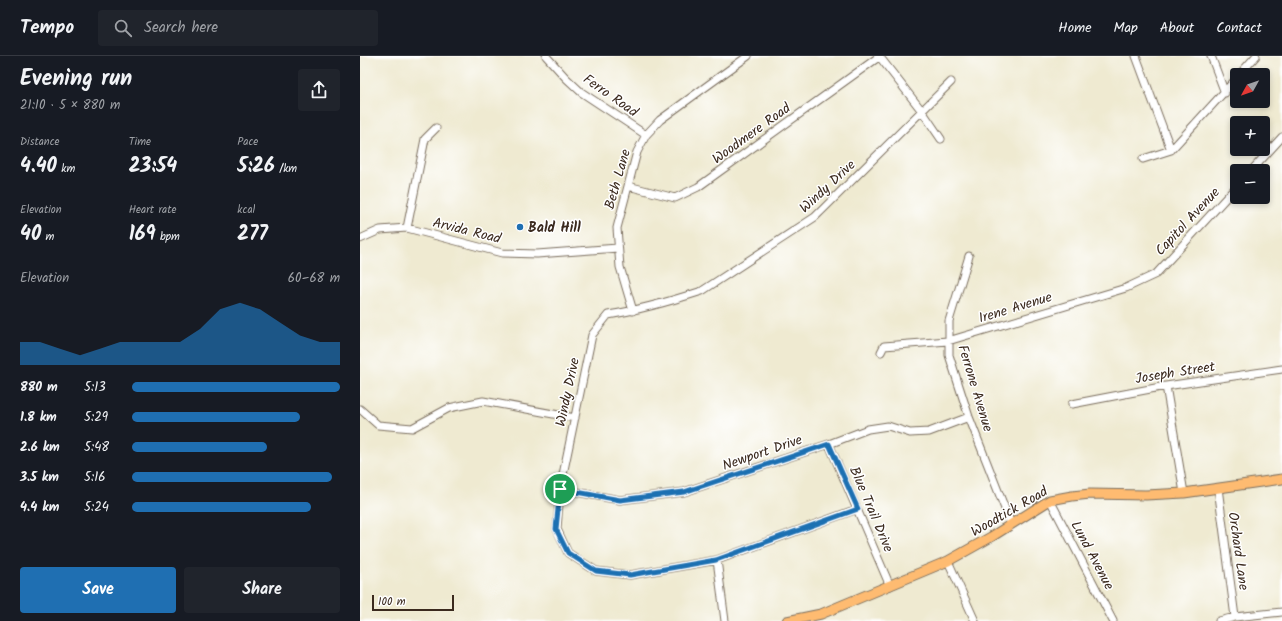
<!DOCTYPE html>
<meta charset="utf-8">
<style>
body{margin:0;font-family:Kalam,sans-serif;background:#20242c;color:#f1f3f6;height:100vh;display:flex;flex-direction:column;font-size:15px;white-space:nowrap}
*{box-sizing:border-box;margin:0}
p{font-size:13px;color:#9ea1a6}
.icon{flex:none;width:22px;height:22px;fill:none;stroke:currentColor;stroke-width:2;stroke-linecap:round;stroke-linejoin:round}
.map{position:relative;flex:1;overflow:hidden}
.panel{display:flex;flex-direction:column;background:#171b24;width:360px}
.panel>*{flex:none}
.needle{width:26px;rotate:230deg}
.tools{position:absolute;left:870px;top:12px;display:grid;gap:8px}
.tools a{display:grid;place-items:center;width:40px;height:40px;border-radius:4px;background:#171b24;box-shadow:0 2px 6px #0003;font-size:20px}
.scale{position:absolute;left:12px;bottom:10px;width:82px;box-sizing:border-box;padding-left:4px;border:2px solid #3b2a1e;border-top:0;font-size:11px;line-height:14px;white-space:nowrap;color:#3b2a1e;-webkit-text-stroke:3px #fff;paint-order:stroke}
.pin{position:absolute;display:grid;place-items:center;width:34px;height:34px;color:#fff;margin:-17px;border:2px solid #fff;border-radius:50%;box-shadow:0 1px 4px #0007}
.round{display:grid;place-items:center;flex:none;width:42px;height:42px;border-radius:4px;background:#20242c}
.head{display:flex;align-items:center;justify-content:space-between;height:68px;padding:0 20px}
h1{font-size:22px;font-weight:700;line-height:30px}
.stats{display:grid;grid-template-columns:repeat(3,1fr);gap:6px;height:68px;padding:4px 20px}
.stats div{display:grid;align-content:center}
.stats b{font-size:20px;font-weight:700}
.stats small{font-size:11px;font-weight:400}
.stats p{font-size:11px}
.chart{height:112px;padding:8px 20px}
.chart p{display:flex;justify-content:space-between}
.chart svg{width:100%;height:72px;margin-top:4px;fill:#1f6fb2;opacity:.7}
.action{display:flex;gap:8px;margin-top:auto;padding:8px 20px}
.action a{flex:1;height:46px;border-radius:4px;background:#1f6fb2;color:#fff;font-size:16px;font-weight:700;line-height:46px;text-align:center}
.action a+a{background:#20242c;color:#f1f3f6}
ul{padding:0 20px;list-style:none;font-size:13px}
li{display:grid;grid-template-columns:64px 48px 1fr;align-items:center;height:30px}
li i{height:10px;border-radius:5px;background:#1f6fb2}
header{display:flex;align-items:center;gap:24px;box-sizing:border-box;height:56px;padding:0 20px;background:#171b24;border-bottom:1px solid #363941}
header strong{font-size:19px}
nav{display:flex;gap:22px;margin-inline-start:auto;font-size:14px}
.search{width:280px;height:36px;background:#20242c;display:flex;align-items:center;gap:10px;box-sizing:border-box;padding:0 14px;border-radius:4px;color:#9ea1a6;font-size:15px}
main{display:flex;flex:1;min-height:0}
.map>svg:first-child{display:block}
</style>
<header>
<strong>Tempo</strong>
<div class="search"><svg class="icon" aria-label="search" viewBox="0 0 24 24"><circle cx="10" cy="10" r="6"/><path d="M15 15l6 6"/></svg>Search here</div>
<nav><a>Home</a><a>Map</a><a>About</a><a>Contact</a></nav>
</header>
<main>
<section class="panel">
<div class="head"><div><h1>Evening run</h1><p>21:10 · 5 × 880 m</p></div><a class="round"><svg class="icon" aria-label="share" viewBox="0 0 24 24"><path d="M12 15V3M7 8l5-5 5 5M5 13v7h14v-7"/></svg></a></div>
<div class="stats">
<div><p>Distance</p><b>4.40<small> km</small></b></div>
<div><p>Time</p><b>23:54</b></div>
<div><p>Pace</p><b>5:26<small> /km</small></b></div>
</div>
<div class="stats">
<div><p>Elevation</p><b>40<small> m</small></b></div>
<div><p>Heart rate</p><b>169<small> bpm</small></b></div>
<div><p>kcal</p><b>277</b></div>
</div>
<div class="chart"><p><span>Elevation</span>60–68 m</p>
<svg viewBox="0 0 160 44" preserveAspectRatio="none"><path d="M0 44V30L10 30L20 34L30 38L40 34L50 30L60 30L70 30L80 30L90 22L100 10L110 6L120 10L130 18L140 26L150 30L160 30V44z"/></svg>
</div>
<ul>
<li><b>880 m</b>5:13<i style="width:100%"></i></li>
<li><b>1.8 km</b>5:29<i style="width:81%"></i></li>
<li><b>2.6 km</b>5:48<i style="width:65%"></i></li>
<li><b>3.5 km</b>5:16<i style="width:96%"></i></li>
<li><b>4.4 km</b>5:24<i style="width:86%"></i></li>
</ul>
<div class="action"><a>Save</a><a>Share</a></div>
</section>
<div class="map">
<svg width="922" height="565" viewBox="0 0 922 565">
<rect width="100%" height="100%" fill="#fff"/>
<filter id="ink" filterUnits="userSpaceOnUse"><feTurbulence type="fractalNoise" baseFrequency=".025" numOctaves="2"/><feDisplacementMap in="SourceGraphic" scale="8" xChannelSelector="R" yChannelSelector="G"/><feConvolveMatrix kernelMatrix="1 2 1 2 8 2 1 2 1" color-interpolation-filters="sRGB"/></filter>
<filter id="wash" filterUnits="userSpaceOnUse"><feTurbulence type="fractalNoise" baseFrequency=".012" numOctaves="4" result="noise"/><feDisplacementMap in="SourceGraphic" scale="16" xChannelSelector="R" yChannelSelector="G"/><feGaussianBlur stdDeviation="0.9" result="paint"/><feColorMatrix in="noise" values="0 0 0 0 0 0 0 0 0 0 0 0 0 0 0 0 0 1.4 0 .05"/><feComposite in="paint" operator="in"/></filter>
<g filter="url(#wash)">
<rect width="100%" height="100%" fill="#efead1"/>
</g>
<g filter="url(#ink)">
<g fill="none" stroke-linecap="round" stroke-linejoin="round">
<defs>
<path id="minor" d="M186 0 206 22 221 36 286 79
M519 0 562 55 581 83
M776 0 811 94
M851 0 865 37
M879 19 896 0
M783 103 811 94 877 22
M891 115 922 81
M268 130 315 142 338 131 520 0
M47 172 65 83 76 72
M0 183 20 174 47 172 142 197 177 198 258 192
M609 200 589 265V299L609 361 651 468
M273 255 260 211 257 172 277 96 286 79 300 64 388 0
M521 296 524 290 588 285 766 232 796 218 877 130
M806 330 824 437
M712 348 806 330 922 313
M0 353 18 369 52 372 89 352 123 345 215 362
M469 388 530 530
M858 432 875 561
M200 433 260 444 324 436 469 388 508 373 528 370 550 377 569 376 609 361
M690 444 753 565
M497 453 357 504 270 519 236 515 208 497 197 473 200 433 232 279 248 259C280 254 311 245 342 235L455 161 591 26
M357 504 365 565
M588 505 615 565
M859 565 875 561 922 556"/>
<path id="major" d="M427 565 461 558 588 505 631 481 690 444 712 440 730 438 786 439 824 437 922 423"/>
</defs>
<use href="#minor" stroke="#7a6d5d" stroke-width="9"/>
<use href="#major" stroke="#7a6d5d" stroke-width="11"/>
<use href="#minor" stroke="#fff" stroke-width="7"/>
<use href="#major" stroke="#febb71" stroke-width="9"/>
</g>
</g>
<g fill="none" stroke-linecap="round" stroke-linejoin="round" filter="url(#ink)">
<defs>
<path id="route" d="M469 388 498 453 356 504 270 519 236 515 208 497 196 473 200 433 260 444 324 436Z"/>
</defs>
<use href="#route" stroke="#fff" stroke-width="8"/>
<use href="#route" stroke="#1f6fb2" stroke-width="5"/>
</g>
<circle fill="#1f6fb2" stroke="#fff" stroke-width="1.5" cx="160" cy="171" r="4"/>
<g text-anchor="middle" stroke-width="3" stroke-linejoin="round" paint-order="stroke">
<g font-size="14" fill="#3b2a1e" stroke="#fff">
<text transform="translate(251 39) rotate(35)" y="5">Ferro Road</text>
<text transform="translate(391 77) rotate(-36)" y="5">Woodmere Road</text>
<text transform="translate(257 123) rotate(-74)" y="5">Beth Lane</text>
<text transform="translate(467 130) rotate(-43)" y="5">Windy Drive</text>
<text transform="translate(827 165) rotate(-47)" y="5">Capitol Avenue</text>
<text transform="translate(107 174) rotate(14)" y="5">Arvida Road</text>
<text transform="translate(655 251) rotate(-17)" y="5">Irene Avenue</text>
<text transform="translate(815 316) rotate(-9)" y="5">Joseph Street</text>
<text transform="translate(616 332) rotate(73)" y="5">Ferrone Avenue</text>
<text transform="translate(207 336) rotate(-78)" y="5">Windy Drive</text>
<text transform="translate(402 396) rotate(-19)" y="5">Newport Drive</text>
<text transform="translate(512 453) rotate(67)" y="5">Blue Trail Drive</text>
<text transform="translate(649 455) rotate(-30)" y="5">Woodtick Road</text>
<text transform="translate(879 495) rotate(82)" y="5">Orchard Lane</text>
<text transform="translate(733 499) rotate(62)" y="5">Lund Avenue</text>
</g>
<g font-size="14" font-weight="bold" fill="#3b2a1e" stroke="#fff" text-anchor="start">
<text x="168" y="176">Bald Hill</text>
</g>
</g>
</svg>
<div class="tools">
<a><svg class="needle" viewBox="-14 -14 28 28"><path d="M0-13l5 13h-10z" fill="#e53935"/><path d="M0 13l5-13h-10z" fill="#9ea1a6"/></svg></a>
<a>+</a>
<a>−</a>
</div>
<div class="scale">100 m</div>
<div class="pin" style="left:200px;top:433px;background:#1e9e55"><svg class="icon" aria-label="arrive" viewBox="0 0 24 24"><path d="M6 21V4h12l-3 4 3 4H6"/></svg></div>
</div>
</main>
